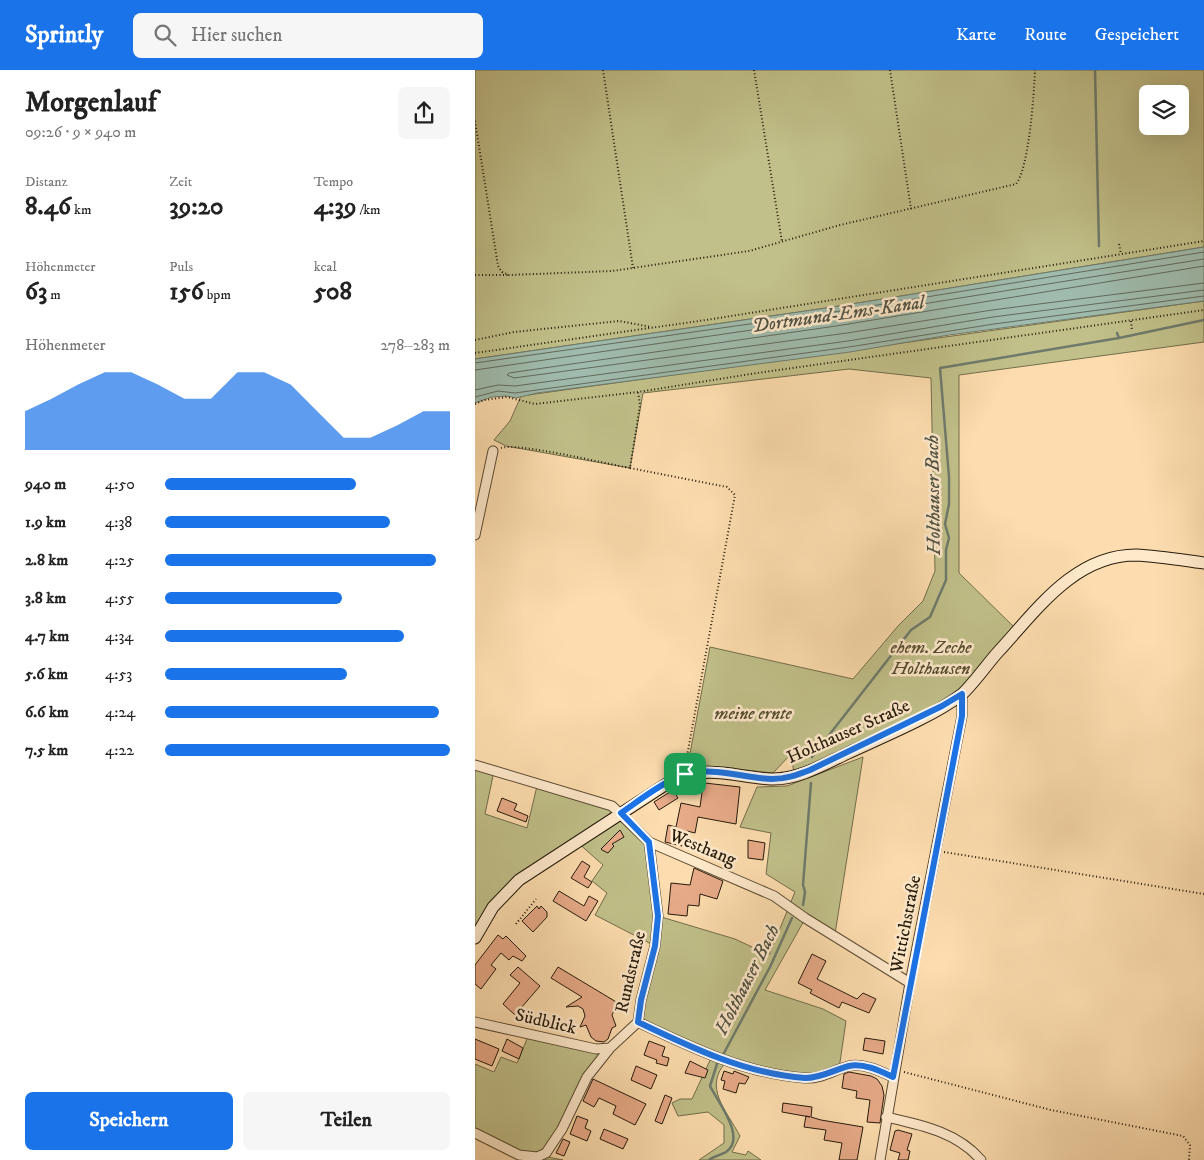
<!DOCTYPE html>
<html lang="de">
<meta charset="utf-8">
<style>
body{margin:0;font-family:"IM FELL DW Pica",serif;background:#f6f6f6;color:#222;height:100vh;display:flex;flex-direction:column;font-size:19px;white-space:nowrap}
*{box-sizing:border-box;margin:0}
p{font-size:16px;color:#767676}
.icon{flex:none;width:28px;height:28px;fill:none;stroke:currentColor;stroke-width:2;stroke-linecap:round;stroke-linejoin:round}
.map{position:relative;flex:1;overflow:hidden}
.drawer{display:flex;flex-direction:column;background:#fff;width:475px}
.drawer>*{flex:none}
.controls{position:absolute;left:664px;top:15px;display:grid;gap:10px}
.controls a{display:grid;place-items:center;width:50px;height:50px;border-radius:8px;background:#fff;box-shadow:0 5px 20px #0002;font-size:25px}
.pin{position:absolute;display:grid;place-items:center;width:42px;height:42px;color:#fff;margin:-21px;border-radius:10px;box-shadow:0 2px 8px #0006}
.round{display:grid;place-items:center;flex:none;width:52px;height:52px;border-radius:8px;background:#f6f6f6}
.overview{display:flex;align-items:center;justify-content:space-between;height:85px;padding:0 25px}
h1{font-size:28px;font-weight:700;line-height:38px}
.stats{display:grid;grid-template-columns:repeat(3,1fr);gap:8px;height:85px;padding:5px 25px}
.stats div{display:grid;align-content:center}
.stats b{font-size:25px;font-weight:700}
.stats small{font-size:14px;font-weight:400}
.stats p{font-size:14px}
.chart{height:140px;padding:10px 25px}
.chart p{display:flex;justify-content:space-between}
.chart svg{width:100%;height:90px;margin-top:5px;fill:#1a73e8;opacity:.7}
.button{display:flex;gap:10px;margin-top:auto;padding:10px 25px}
.button a{flex:1;height:58px;border-radius:8px;background:#1a73e8;color:#fff;font-size:20px;font-weight:700;line-height:58px;text-align:center}
.button a+a{background:#f6f6f6;color:#222}
ul{padding:0 25px;list-style:none;font-size:16px}
li{display:grid;grid-template-columns:80px 60px 1fr;align-items:center;height:38px}
li i{height:12px;border-radius:6px;background:#1a73e8}
header{display:flex;align-items:center;gap:30px;box-sizing:border-box;height:70px;padding:0 25px;background:#1a73e8;color:#fff}
header strong{font-size:24px}
nav{display:flex;gap:28px;margin-inline-start:auto;font-size:18px}
.search{width:350px;height:45px;background:#f6f6f6;display:flex;align-items:center;gap:12px;box-sizing:border-box;padding:0 18px;border-radius:8px;color:#767676;font-size:19px}
main{display:flex;flex:1;min-height:0}
.map>svg:first-child{display:block}
</style>
<header>
<strong>Sprintly</strong>
<div class="search"><svg class="icon" aria-label="search" viewBox="0 0 24 24"><circle cx="10" cy="10" r="6"/><path d="M15 15l6 6"/></svg>Hier suchen</div>
<nav><a>Karte</a><a>Route</a><a>Gespeichert</a></nav>
</header>
<main>
<section class="drawer">
<div class="overview"><div><h1>Morgenlauf</h1><p>09:26 · 9 × 940 m</p></div><a class="round"><svg class="icon" aria-label="share" viewBox="0 0 24 24"><path d="M12 15V3M7 8l5-5 5 5M5 13v7h14v-7"/></svg></a></div>
<div class="stats">
<div><p>Distanz</p><b>8.46<small> km</small></b></div>
<div><p>Zeit</p><b>39:20</b></div>
<div><p>Tempo</p><b>4:39<small> /km</small></b></div>
</div>
<div class="stats">
<div><p>Höhenmeter</p><b>63<small> m</small></b></div>
<div><p>Puls</p><b>156<small> bpm</small></b></div>
<div><p>kcal</p><b>508</b></div>
</div>
<div class="chart"><p><span>Höhenmeter</span>278–283 m</p>
<svg viewBox="0 0 160 44" preserveAspectRatio="none"><path d="M0 44V25L10 19L20 12L30 6L40 6L50 12L60 19L70 19L80 6L90 6L100 12L110 25L120 38L130 38L140 32L150 25L160 25V44z"/></svg>
</div>
<ul>
<li><b>940 m</b>4:50<i style="width:67%"></i></li>
<li><b>1.9 km</b>4:38<i style="width:79%"></i></li>
<li><b>2.8 km</b>4:25<i style="width:95%"></i></li>
<li><b>3.8 km</b>4:55<i style="width:62%"></i></li>
<li><b>4.7 km</b>4:34<i style="width:84%"></i></li>
<li><b>5.6 km</b>4:53<i style="width:64%"></i></li>
<li><b>6.6 km</b>4:24<i style="width:96%"></i></li>
<li><b>7.5 km</b>4:22<i style="width:100%"></i></li>
</ul>
<div class="button"><a>Speichern</a><a>Teilen</a></div>
</section>
<div class="map">
<svg width="729" height="1090" viewBox="0 0 729 1090">
<rect width="100%" height="100%" fill="#fdddaf"/>
<filter id="stains"><feTurbulence type="fractalNoise" baseFrequency=".004" numOctaves="4"/><feColorMatrix values="0 0 0 0 .2 0 0 0 0 .09 0 0 0 0 .02 0 0 0 .5 -.17"/></filter>
<radialGradient id="worn" r=".72"><stop offset=".6" stop-color="#630" stop-opacity="0"/><stop offset="1" stop-color="#630" stop-opacity=".3"/></radialGradient>
<path fill="#c1c08a" stroke="#736d4a" fill-rule="evenodd" d="M0 0H729V177L358 237 0 289ZM672 24H705V56H672Z
M729 231V272L484 305V503L541 559 485 622 424 655 319 703 316 684 298 703 213 694 235 577 378 609 423 556 448 531 460 501 456 308 374 299 168 323 155 398 31 376 19 370 35 351 46 326Z
M388 687 360 864 330 849 290 920 348 939 371 951 364 999 337 1008 252 991C227 1017 252 1041 265 1066L257 1082 271 1085 273 1081 286 1090H224L249 1073V1055L233 1042 203 1046 197 1033 205 1029H217L237 986 163 952 180 876 120 845 132 823 117 811 128 795 102 772 36 816 0 868V695L19 701 10 744 52 758 62 716 137 736 174 772 183 846 260 869 294 885 320 822 291 804 296 763 265 757 282 717 312 716Z
M54 964 128 979 68 1086 88 1090H43V1085L0 1063V994L19 1002 26 987 42 993Z"/>
<path fill="#9fbbad" stroke="#6e7b6c" d="M729 177V231L474 265 375 282 62 323 41 328 32 326 17 327 0 333V289L358 237Z"/>
<g fill="none" stroke-linecap="round" stroke-linejoin="round">
<path stroke="#626a5c" stroke-width="1" d="M729 196 361 256 34 303 32 305 39 308 372 263 517 240 729 213
M0 293 359 242 729 182
M0 300 360 248 729 189
M0 320 23 315 40 316 373 271 518 247 729 220
M0 327 23 321 40 323 374 277 519 254 729 226"/>
<path stroke="#6e7b6c" stroke-width="2.5" d="M620 0 624 176
M642 263 644 268 729 250
M337 687 436 560 455 547 471 510V480L474 468 470 454 474 434V407L465 298 644 268
M328 835 330 822 328 815 336 713
M249 983 295 897 317 848
M234 1090C239 1086 246 1085 251 1082 272 1068 243 1032 235 1016L242 994"/>
</g>
<path fill="#e8ab89" stroke="#251a0a" d="M221 712 265 717 261 754 223 747 220 763 212 761 207 776 190 772 193 755 201 757 206 733 225 737 227 722H220Z
M198 720 203 728 184 740 179 732Z
M27 728 42 734 39 740 53 746 51 752 22 741Z
M145 760 149 767 137 774 139 776 133 783 127 780 126 779Z
M273 770 290 773 288 790 273 788Z
M107 791 115 796 109 807 117 812 113 818 96 808Z
M219 798 248 811 242 829 225 824 224 836 213 835 212 846 193 844 196 813 215 815Z
M84 821 109 836 114 826 123 831 111 851 78 831Z
M62 836 64 839 66 836 72 842V847L58 862 47 851Z
M23 865 28 869 31 866 51 886 47 891 38 886 34 890 26 883 16 895 21 899 6 919 0 914V895Z
M337 884 351 891 342 909 382 929 388 923 401 929 394 943 367 932 364 938 335 923 337 920 323 913Z
M43 897 65 916 40 945 28 934 45 913 35 905Z
M83 897 143 933 137 945 141 956 137 958 133 969 129 972 121 971 116 967 111 955 105 957 110 946 108 939 103 936 91 937 107 927 76 908Z
M390 968 410 971 408 984 388 980Z
M0 969 24 979 17 996 0 989Z
M32 969 48 978 44 989 27 981Z
M174 971 190 977 187 986 194 988 192 996 181 993 182 990 169 985Z
M215 991 233 1000 230 1008 210 1003Z
M161 996 182 1005 176 1019 156 1010Z
M249 1001 258 1004 259 1001 274 1007 270 1014 264 1013 261 1023 248 1019 250 1011 246 1010Z
M374 1002 396 1006 402 1009 407 1016 409 1025 405 1053 392 1052 395 1030 381 1028 382 1021 367 1018 369 1004Z
M118 1009 171 1034 160 1055 138 1044 141 1036 124 1028 119 1037 108 1031Z
M190 1025 197 1028 187 1054 180 1051Z
M308 1033 337 1037 336 1047 346 1050 388 1057 382 1090H364L367 1073 349 1070 351 1060 329 1057 331 1046 335 1047 307 1042Z
M102 1046 113 1050 110 1058 116 1061 112 1071 95 1064Z
M129 1059 153 1069 148 1079 125 1069Z
M423 1060 437 1064 432 1080 435 1081 433 1090H423L425 1083 415 1080 420 1061Z
M88 1069 95 1072 89 1086 81 1083Z"/>
<g fill="none" stroke-linecap="round" stroke-linejoin="round">
<defs>
<path id="street" d="M0 465 18 381
M0 695 137 736 174 772 299 826 330 848 435 913
M0 952 121 979 135 978
M163 952C215 977 271 1004 330 1008 347 1009 358 1000 374 996 389 993 405 1001 418 1007
M411 1047C446 1055 482 1062 506 1090
M0 1063 44 1085 62 1087 71 1083 87 1059 112 1007 135 978 163 952 166 930 180 876 183 846 174 772
M405 1090 435 913 487 646V624"/>
<path id="secondary" d="M0 868 18 837 44 810 196 711C231 694 260 707 296 709 322 710 348 695 371 684 405 668 457 647 486 625 496 617 513 593 523 582 561 541 599 485 661 485 683 486 707 490 729 493"/>
</defs>
<use href="#street" stroke="#5b4b33" stroke-width="11"/>
<use href="#secondary" stroke="#251a0a" stroke-width="13"/>
<path stroke="#251a0a" stroke-width="2" stroke-dasharray="1 2.5" stroke-linecap="butt" d="M128 0 158 198
M279 0 307 172
M415 0 436 139
M0 51 23 196 27 202 34 205 137 201 274 181 365 155 541 114C554 98 559 24 560 0
M644 174 646 184
M0 205H33
M656 251 657 261
M0 270 39 262 144 251 176 257
M0 283 231 250 729 171
M0 334 9 330 32 327 60 334 163 322 282 303 729 240
M26 378C42 372 132 394 155 398L165 335 163 322
M155 398 252 417 260 425 210 697
M469 782 729 824
M41 854 61 829
M429 1002 576 1040 708 1066 715 1075 714 1090"/>
<use href="#street" stroke="#fee9cb" stroke-width="9"/>
<use href="#secondary" stroke="#fee9cb" stroke-width="11"/>
</g>
<g fill="none" stroke-linecap="round" stroke-linejoin="round">
<defs>
<path id="route" d="M487 624V646L418 1007C405 1001 389 993 374 996 358 1000 347 1008 330 1008 271 1004 215 977 163 952L166 930 180 876 183 846 174 772 146 743C165 730 194 707 216 703 243 698 271 708 297 709 311 709 322 705 335 700L467 636Z"/>
</defs>
<use href="#route" stroke="#fff" stroke-width="10"/>
<use href="#route" stroke="#1a73e8" stroke-width="6"/>
</g>
<g text-anchor="middle" stroke-width="5" stroke-linejoin="round" paint-order="stroke">
<g font-size="18" font-style="italic" fill="#544c30" stroke="#fee9cb">
<text x="456" y="583">ehem. Zeche<tspan x="456" dy="21">Holthausen</tspan></text>
<text x="278" y="649">meine ernte</text>
</g>
<g font-size="18" fill="#251a0a" stroke="#fee9cb">
<text transform="translate(373 661) rotate(-24)" y="6">Holthauser Straße</text>
<text transform="translate(228 777) rotate(22)" y="6">Westhang</text>
<text transform="translate(430 854) rotate(-79)" y="6">Wittichstraße</text>
<text transform="translate(155 902) rotate(-77)" y="6">Rundstraße</text>
<text transform="translate(71 951) rotate(13)" y="6">Südblick</text>
</g>
<g font-size="19" font-style="italic" fill="#505243" stroke="#fee9cb">
<text transform="translate(363 243) rotate(-8)" y="7">Dortmund-Ems-Kanal</text>
<text transform="translate(457 425) rotate(-91)" y="7">Holthauser Bach</text>
<text transform="translate(271 909) rotate(-63)" y="7">Holthauser Bach</text>
</g>
</g>
<rect width="100%" height="100%" filter="url(#stains)"/>
<rect width="100%" height="100%" fill="url(#worn)"/>
</svg>
<div class="controls">
<a><svg class="icon" aria-label="layers" viewBox="0 0 24 24"><path d="M12 4l9 5-9 5-9-5zM3 14l9 5 9-5"/></svg></a>
</div>
<div class="pin" style="left:210px;top:704px;background:#1e9e55"><svg class="icon" aria-label="arrive" viewBox="0 0 24 24"><path d="M6 21V4h12l-3 4 3 4H6"/></svg></div>
</div>
</main>
